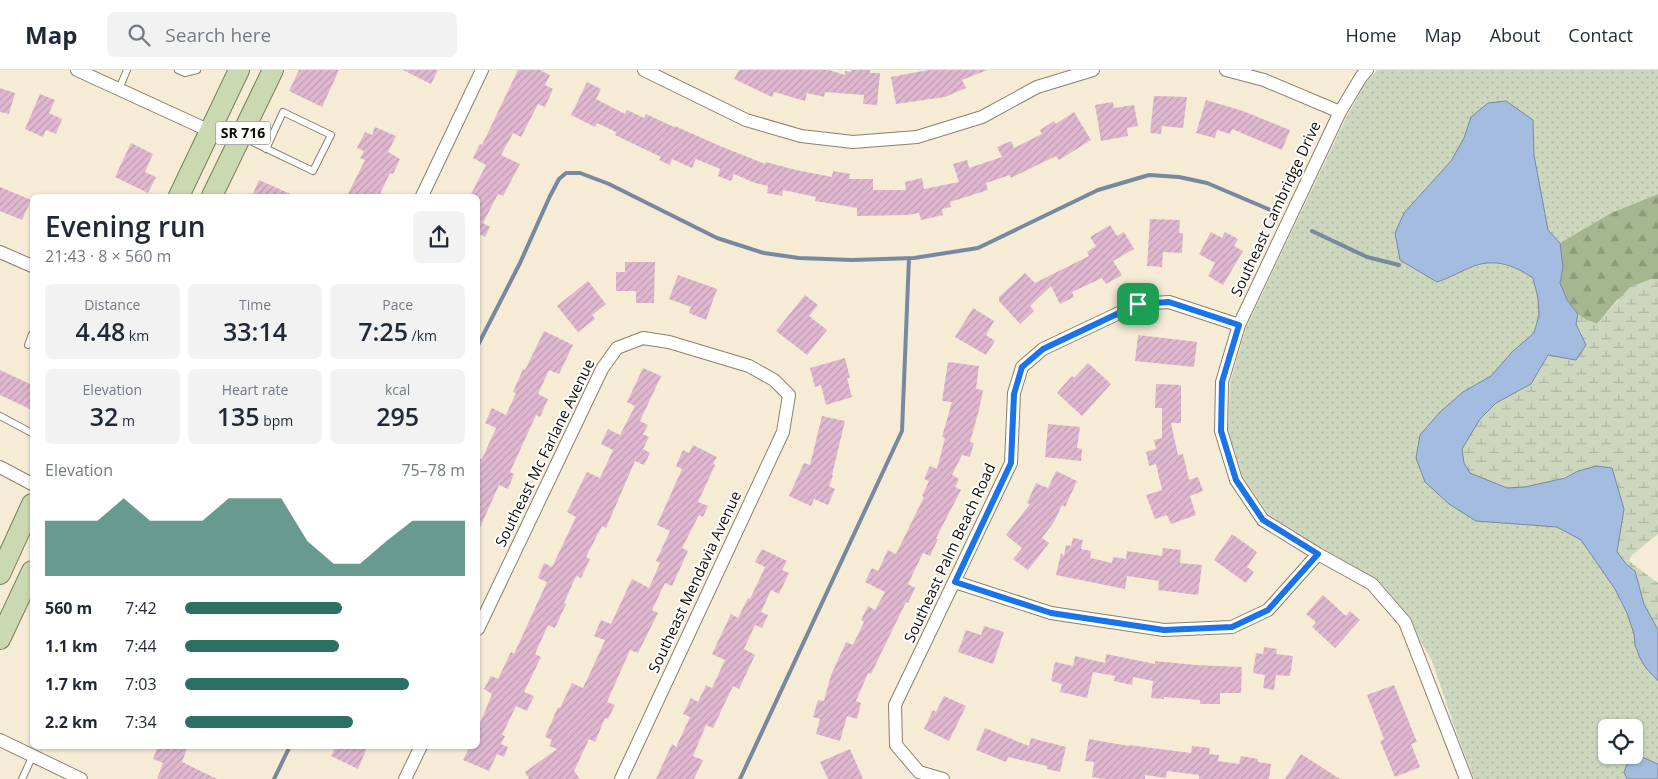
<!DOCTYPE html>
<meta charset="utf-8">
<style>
body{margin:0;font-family:"Open Sans",sans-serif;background:#f2f2f3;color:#1f2937;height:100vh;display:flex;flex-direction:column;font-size:19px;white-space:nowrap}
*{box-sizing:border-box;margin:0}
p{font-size:16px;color:#747a83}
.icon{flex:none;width:28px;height:28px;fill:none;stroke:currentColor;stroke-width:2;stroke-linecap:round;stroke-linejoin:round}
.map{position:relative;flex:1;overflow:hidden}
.drawer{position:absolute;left:30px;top:124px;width:450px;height:555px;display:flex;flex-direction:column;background:#fff;border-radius:8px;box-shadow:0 1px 4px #0004}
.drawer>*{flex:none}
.tools{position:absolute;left:1598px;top:649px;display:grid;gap:10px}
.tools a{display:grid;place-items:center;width:45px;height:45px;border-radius:8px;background:#fff;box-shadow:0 1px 4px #0004;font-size:25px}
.pin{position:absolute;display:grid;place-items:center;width:42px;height:42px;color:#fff;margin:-21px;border-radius:10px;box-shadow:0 2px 8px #0006}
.round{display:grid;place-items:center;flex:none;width:52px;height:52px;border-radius:8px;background:#f2f2f3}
.summary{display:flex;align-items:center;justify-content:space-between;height:85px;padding:0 15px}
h1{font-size:28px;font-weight:600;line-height:38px}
.stats{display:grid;grid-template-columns:repeat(3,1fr);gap:8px;height:85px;padding:5px 15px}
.stats div{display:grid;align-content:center;border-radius:8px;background:#f2f2f3;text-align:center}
.stats b{font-size:25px;font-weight:600}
.stats small{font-size:14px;font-weight:400}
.stats p{font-size:14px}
.chart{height:140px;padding:10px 15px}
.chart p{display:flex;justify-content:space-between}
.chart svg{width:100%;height:90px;margin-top:5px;fill:#2b7062;opacity:.7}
ul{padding:0 15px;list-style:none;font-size:16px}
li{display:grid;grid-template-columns:80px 60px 1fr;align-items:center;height:38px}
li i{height:12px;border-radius:6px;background:#2b7062}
header{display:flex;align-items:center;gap:30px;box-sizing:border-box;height:70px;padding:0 25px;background:#fff;border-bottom:1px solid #e0e1e3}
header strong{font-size:24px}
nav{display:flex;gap:28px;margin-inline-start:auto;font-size:18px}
.search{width:350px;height:45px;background:#f2f2f3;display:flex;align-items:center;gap:12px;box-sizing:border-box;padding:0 18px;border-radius:8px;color:#747a83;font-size:19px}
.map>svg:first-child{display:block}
</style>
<header>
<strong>Map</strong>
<div class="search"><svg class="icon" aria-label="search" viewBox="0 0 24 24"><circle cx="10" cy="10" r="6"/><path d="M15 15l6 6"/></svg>Search here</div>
<nav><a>Home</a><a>Map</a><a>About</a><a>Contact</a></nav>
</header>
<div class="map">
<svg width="1658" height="709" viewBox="0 0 1658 709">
<defs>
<pattern id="grass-dots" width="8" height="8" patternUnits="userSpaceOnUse" patternTransform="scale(1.25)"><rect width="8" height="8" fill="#ccd7bd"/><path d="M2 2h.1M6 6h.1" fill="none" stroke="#aeb7a1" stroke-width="1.8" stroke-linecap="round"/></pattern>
<pattern id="forest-firs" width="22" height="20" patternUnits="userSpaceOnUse" patternTransform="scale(1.25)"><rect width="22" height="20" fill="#a6b690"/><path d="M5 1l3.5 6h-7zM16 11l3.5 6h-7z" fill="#8e9b7b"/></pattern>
<pattern id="wetland-marsh" width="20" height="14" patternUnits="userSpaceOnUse" patternTransform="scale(1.25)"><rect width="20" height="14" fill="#ccd7bd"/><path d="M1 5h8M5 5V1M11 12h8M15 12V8" fill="none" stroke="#aeb7a1"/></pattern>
<pattern id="building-hatch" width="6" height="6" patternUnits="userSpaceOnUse" patternTransform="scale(1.25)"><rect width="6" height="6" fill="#dfb8d0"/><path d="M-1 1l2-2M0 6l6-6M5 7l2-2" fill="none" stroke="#be9db1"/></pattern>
</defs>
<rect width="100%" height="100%" fill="#f6ecd6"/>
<path fill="url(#grass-dots)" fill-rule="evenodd" d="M1377 0H1658V124L1611 143 1560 173 1548 160 1534 85 1533 50 1506 31 1488 33 1471 47 1464 68 1451 91 1404 143 1400 190 1437 212C1450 208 1461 201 1474 196 1496 188 1515 196 1533 208L1538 228 1539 245 1534 263 1512 282 1491 306 1463 322 1557 457 1581 470 1615 518 1627 543 1634 564 1635 575 1646 598 1658 611V694L1642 687 1624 702 1627 709H1474L1458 667 1432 591 1420 570 1411 548 1378 510 1322 478 1269 445 1243 407 1228 361 1230 313 1246 258 1347 46 1367 11ZM1606 658H1634V685H1606Z"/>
<path fill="url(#forest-firs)" d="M1658 124V209H1651L1617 230 1597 254 1586 250 1578 244 1567 230 1560 213 1563 197 1560 173 1611 143Z"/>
<path fill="url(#wetland-marsh)" d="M1651 209H1658V464L1631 486 1629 491 1658 513V560L1644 534 1635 501 1627 495 1617 482 1624 439 1578 401C1559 411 1518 422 1498 415 1490 412 1476 409 1470 403 1449 383 1480 344 1496 332 1507 325 1520 322 1530 314 1537 308 1543 294 1548 285L1576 290 1582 264 1576 254 1578 244 1586 250 1597 254 1630 217Z"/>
<path fill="#a4bcdf" stroke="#78889e" d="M1506 31 1533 50 1534 85 1548 160 1560 173 1563 197 1560 213 1567 230 1578 244 1576 254 1586 275 1576 290 1548 285 1531 314 1496 333 1480 349 1462 379 1464 393 1470 403 1507 418 1525 417 1565 408 1578 401 1596 396 1612 398 1624 439 1617 482 1627 495 1635 501 1644 534 1658 560V611L1646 598 1640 588 1635 575 1634 564 1627 543 1615 519 1581 470 1557 457 1476 451 1449 434 1425 412 1416 388 1420 365 1440 342 1463 322 1491 306 1512 282 1534 263 1539 245 1538 228 1533 208C1515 196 1496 188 1474 196 1461 201 1450 208 1437 212L1400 190 1395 163 1404 143 1451 91 1464 68 1471 47 1488 33Z
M1642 687 1658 694V709H1627L1624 702 1628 692 1635 688Z"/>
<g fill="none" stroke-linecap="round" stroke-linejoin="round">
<path stroke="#78889e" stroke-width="4" d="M1312 161 1367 187 1399 195
M478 275 520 193 550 126 559 109 566 103H580L609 114 717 168 764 183 799 188 852 190 914 188 978 178 1098 120 1149 105 1179 107 1207 113 1273 141
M274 709 290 676
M740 709 902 361 909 188"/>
</g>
<path fill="url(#building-hatch)" d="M299 0H339L322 37 289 21Z
M403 0H438L431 14Z
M518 0H540L550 5 545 15 553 19 545 37 538 34 521 67 513 63 501 85 520 94 503 126 498 124 483 153 490 157 485 167 478 163V165V126H470L486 95 473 88 480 74 482 75Z
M739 0H829L845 5V1L851 2V0H870V3H880L877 35 863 34 864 25 825 22 824 27 807 23 805 31 774 22 772 27 734 9Z
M928 0H987L962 10 966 18 945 27 896 34 891 7Z
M587 12 601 19 596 29 625 44 627 40 644 48 646 44 674 57 675 56 720 76 765 94 766 92 796 100 832 107 833 101 850 104 849 109H873V120H906L905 112 922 108 924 119 959 112 953 94 967 90 969 98 1002 87 997 77 1011 71 1014 78 1042 64 1040 60 1054 51 1056 54 1074 42 1091 70 1059 90 1056 86 1011 108 1010 105 986 113 988 120 950 132 951 137 942 139 943 145 921 150 919 143 908 145 857 146V138L815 131 816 127 783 120 782 126 767 123 768 116 755 113 734 104 731 111 718 106 720 99 696 89 692 98 672 89 670 95 659 90 661 87 615 65 616 62 597 53 595 57 571 45Z
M0 18 15 23 9 44 0 42Z
M40 24 55 30 49 43 62 49 56 64 46 60 43 67 25 59Z
M1154 26 1187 27 1183 58 1162 56 1161 64 1150 63Z
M1206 30 1243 41 1290 60 1282 80 1232 59 1230 64 1217 60 1215 68 1196 63Z
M1113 32 1114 38 1134 35 1138 56 1127 58 1128 66 1101 71 1095 35Z
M375 57 396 66 388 82 400 89 393 104 390 103 379 126H347L365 90 360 88 364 81 357 78 365 62 372 65Z
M131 73 153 84 145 102 156 107 148 123 115 107Z
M259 110 295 126H252Z
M0 117 31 130 22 150 0 141Z
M1150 149 1180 150 1179 163H1183L1182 183 1163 182 1162 197 1147 196Z
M1110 155 1117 166 1124 162 1134 179 1113 191 1122 205 1106 214 1102 208 1072 222 1074 227 1060 234 1051 216 1030 236 1034 241 1020 254 999 231V227L1025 203 1035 213 1089 186 1087 182 1096 176 1090 167Z
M1211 162 1222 168 1225 162 1238 169 1234 176 1243 181 1223 215 1208 206 1215 193 1199 184Z
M625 192H655L654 233H636V221H616V202H625Z
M678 205 717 219 706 250 689 243 691 237 669 229Z
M588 211 606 234 592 245 595 249 578 262 557 236Z
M805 225 818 235 809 246 827 260 807 285 776 261Z
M973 238 994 251 986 265 995 271 986 285 955 267Z
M544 261 573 275 559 304 549 300 538 324 548 329 540 347 536 345 510 402 514 404 508 419 499 415 478 462V388L482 389 496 358 485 353 492 338 506 345 516 323 513 322 523 299 525 300Z
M1138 265 1197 272 1194 297 1135 291Z
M845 288 850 308H847L852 327 826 335 821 315 815 317 810 298Z
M948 292 979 296 976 319 983 320 979 340 970 372 974 373 970 387 962 385 952 405 959 409 955 417 961 420 936 468 938 469 930 486 923 483 908 514 915 518 908 533 906 532 871 604 868 603 856 631 861 633 857 649 847 646 840 671 816 664 820 649 813 647 818 630 824 631 831 605 846 572 853 575 864 552 861 550 868 536 875 540 885 522 865 512 872 498 878 501 888 480 896 484 924 427 922 426 929 411 924 409 930 396 937 399 945 368 942 367 952 332 942 331Z
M1088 293 1111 314 1082 346 1057 323 1072 306 1074 308Z
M643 298 661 306 640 351 648 355 643 364 649 367 643 379 650 383 644 395 635 391 606 458 602 456 586 487 590 489 581 508 576 506 564 533 566 534 555 558 548 555 535 584 541 587 524 622 534 626 527 641 516 636 502 665 505 666 501 674 508 677 504 687 497 684 489 701 463 690 470 676H478V658L492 624 484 619 491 606 498 609 511 582 514 584 547 512 538 508 544 493 552 497 576 447 567 442 587 402 600 408 613 380 601 374 608 359 620 365 635 336 627 332Z
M0 300 32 315V340L0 325Z
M1156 314 1181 315V353H1171L1178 385 1183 384 1189 410 1198 407 1203 421 1190 426 1196 445 1171 454 1167 445 1155 449 1146 425 1162 420 1156 394 1149 396 1146 382 1156 379 1154 370 1162 368V338H1155Z
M822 346 845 351 832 405 833 406 829 416 835 419 828 435 814 429 811 436 789 426 804 393 810 395Z
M1048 354 1080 357 1077 378 1082 379 1081 391 1045 387Z
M693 375 717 387 713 394 715 395 698 432 708 436 703 447 699 445 682 478 688 481 672 516 665 513 652 540 658 543 638 583 630 580 607 632 615 635 608 649 605 648 595 672 589 669 574 701 580 709H529L525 702 557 679 549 676 552 670 545 667 558 637 560 638 572 613 583 618 592 599 605 570 594 566 601 550 611 554 632 509 649 518 660 493 656 491 670 461 657 455 682 399 676 396 683 380 689 383Z
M1056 401 1077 411 1065 437 1062 435 1054 452 1042 468 1049 473 1028 500 1013 489 1022 478 1006 465 1030 434 1027 433 1036 413 1048 418Z
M1232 464 1257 482 1247 497 1254 502 1246 513 1214 490Z
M1073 468 1083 470 1081 479 1091 481 1090 488 1112 493 1113 487 1126 489 1127 481 1162 486 1163 478 1181 480 1180 493 1202 495 1198 525 1158 520 1159 511 1127 506 1125 519 1056 505 1061 483 1064 486 1066 475 1071 476Z
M762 479 787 491 782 500 789 503 779 524 771 520 761 542 768 545 762 558 755 555 744 579 755 585 739 619 733 616 713 658 706 655 693 686 703 690 694 709H656L672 674 676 677 690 647 683 644 691 628 698 632 706 615 712 618 725 590 712 584 731 544 738 548 748 528 750 529 765 497 755 492Z
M1323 525 1346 546 1350 541 1360 550 1335 578 1312 557 1316 552 1306 544Z
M984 556 1004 562 993 594 958 582 966 560 981 565Z
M1264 577 1277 579 1276 584 1293 586 1290 606 1276 605 1274 620 1263 618 1265 605 1253 603 1256 583 1263 584Z
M1106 584 1155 594V591L1196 595 1242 597 1241 623H1220V634H1200V630L1164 627V629L1151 628 1153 611 1133 607 1132 615 1114 611 1115 606 1093 602 1087 628 1060 622 1062 614 1051 611 1055 592 1073 596 1075 586 1105 593Z
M1394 615 1417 672 1411 674 1420 697 1395 707 1380 671 1384 669 1367 625Z
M944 626 966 636 949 671 924 659 933 640 936 642Z
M985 658 1029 676 1031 668 1066 677 1060 702 1047 699V696L1008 687 1006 692 976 680Z
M1089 669 1129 676V675L1191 683 1192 676 1210 678 1209 684 1219 685 1218 691 1239 694 1241 686 1258 689V692L1271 694 1269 709H1199V705L1167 701 1166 708 1145 705V709H1105L1092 707 1094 692 1085 691Z
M158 676H188L182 692 217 709H157L163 693 153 689Z
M336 676H368L358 699 331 686Z
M850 679 863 709H828L820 692Z
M1301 684 1340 709H1285Z"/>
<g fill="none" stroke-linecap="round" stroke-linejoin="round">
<defs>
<path id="service" d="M178 0 185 3 197 0
M119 19 127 0
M244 68 313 101 331 65 283 42 266 79
M28 275 32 264
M0 346 32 363
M22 709 33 685"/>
<path id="minor" d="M77 0 210 61
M644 0 746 50 801 66 853 72 917 67 982 47 1037 17 1093 0
M1226 0 1264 10 1340 42
M1367 0 1361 7 1340 42 1239 255 1222 312 1221 361 1236 410 1263 450 1318 484 1372 514 1405 552 1466 709
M422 126 482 0
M0 182 32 196
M0 397 32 414
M955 512 1051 543 1164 560 1232 557 1268 540 1318 484
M478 559 602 299 617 278 643 268 669 272 749 296 774 310 789 325 783 362 621 709
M0 670 81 709
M405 709 421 676
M943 709 919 702 896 675 895 635 1011 393 1014 323 1022 297 1043 279 1138 234 1169 232 1239 255"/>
<path id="primary" d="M179 126 239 0
M212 126 273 0
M0 504 32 434
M0 569 32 501"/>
</defs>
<use href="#service" stroke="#89806c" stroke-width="8"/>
<use href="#minor" stroke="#89806c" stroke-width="14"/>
<use href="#primary" stroke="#748155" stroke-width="22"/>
<use href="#service" stroke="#fff" stroke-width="6"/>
<use href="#minor" stroke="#fff" stroke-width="12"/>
<use href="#primary" stroke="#cbd9b2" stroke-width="20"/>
</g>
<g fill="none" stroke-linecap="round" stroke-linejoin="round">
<defs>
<path id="route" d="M1169 232 1239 255 1222 312 1221 361 1236 410 1263 450 1318 484 1268 540 1232 557 1164 560 1051 543 955 512 1011 393 1014 324 1022 297 1043 279 1138 234Z"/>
</defs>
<use href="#route" stroke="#fff" stroke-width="10"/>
<use href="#route" stroke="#1a73e8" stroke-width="6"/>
</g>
<g text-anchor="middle" stroke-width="4" stroke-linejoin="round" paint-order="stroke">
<rect fill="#fff" stroke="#585651" stroke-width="1" x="215.5" y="51.5" width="55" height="23" rx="4"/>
<g font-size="14" font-weight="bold" fill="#110d06">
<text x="243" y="68">SR 716</text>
</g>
<g font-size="15" fill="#110d06" stroke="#fff">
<text transform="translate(1276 139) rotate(-65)" y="5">Southeast Cambridge Drive</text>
<text transform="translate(545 383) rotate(-64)" y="5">Southeast Mc Farlane Avenue</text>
<text transform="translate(950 483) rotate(-65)" y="5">Southeast Palm Beach Road</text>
<text transform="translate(695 512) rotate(-65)" y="5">Southeast Mendavia Avenue</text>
</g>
</g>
</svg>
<div class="tools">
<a><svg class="icon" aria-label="locate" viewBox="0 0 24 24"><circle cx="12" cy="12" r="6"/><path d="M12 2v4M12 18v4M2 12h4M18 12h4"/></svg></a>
</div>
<div class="pin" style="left:1138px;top:234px;background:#1e9e55"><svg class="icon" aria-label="arrive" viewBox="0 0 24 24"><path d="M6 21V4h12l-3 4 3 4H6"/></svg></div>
<section class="drawer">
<div class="summary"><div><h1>Evening run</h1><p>21:43 · 8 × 560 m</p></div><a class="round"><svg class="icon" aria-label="share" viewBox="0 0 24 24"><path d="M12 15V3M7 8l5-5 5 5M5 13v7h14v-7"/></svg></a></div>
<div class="stats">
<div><p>Distance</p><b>4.48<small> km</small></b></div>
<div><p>Time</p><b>33:14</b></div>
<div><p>Pace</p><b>7:25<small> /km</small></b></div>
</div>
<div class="stats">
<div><p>Elevation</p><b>32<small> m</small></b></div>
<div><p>Heart rate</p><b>135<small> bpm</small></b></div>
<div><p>kcal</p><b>295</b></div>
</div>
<div class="chart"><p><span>Elevation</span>75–78 m</p>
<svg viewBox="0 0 160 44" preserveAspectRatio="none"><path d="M0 44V17L10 17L20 17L30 6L40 17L50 17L60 17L70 6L80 6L90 6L100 27L110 38L120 38L130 27L140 17L150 17L160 17V44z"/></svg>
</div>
<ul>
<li><b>560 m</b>7:42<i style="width:56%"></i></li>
<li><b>1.1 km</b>7:44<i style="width:55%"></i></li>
<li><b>1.7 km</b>7:03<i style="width:80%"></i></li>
<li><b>2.2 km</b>7:34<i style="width:60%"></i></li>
</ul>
</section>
</div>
